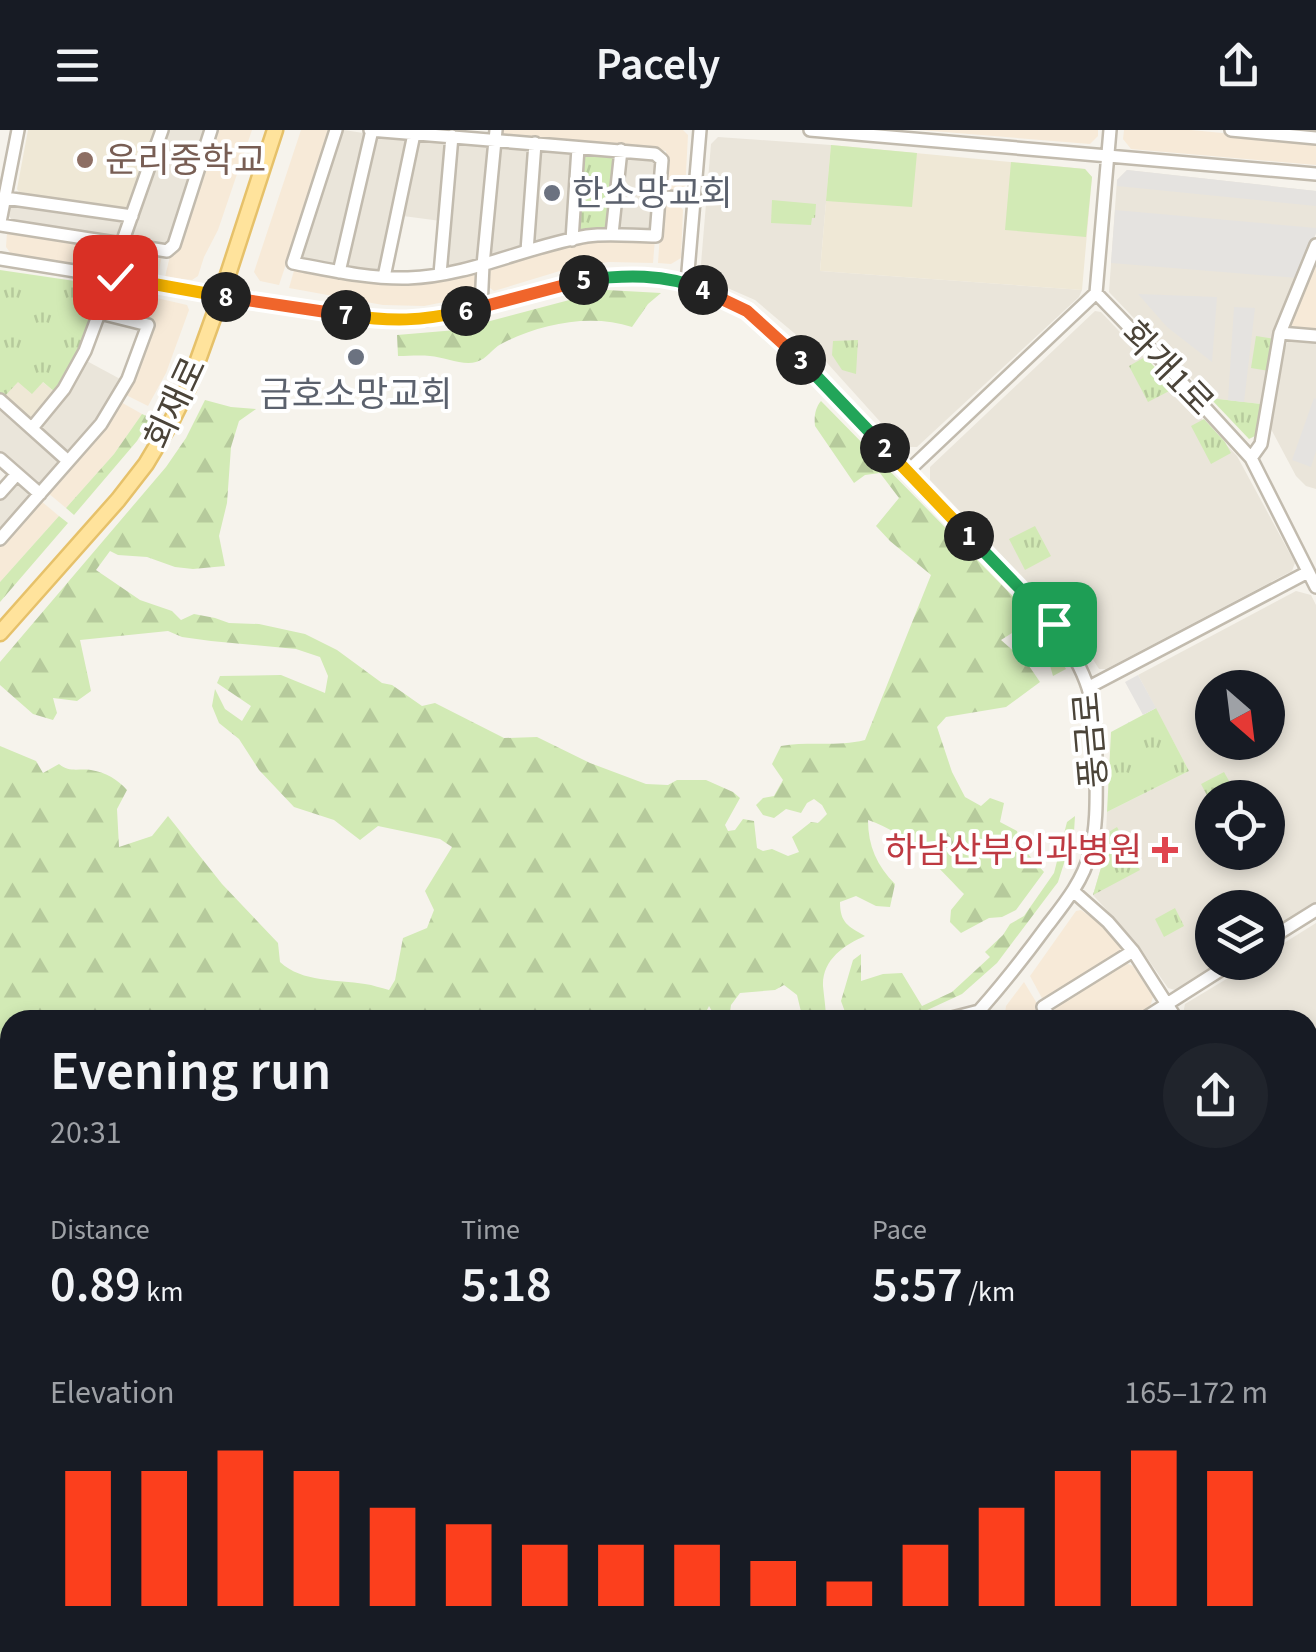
<!DOCTYPE html>
<meta charset="utf-8">
<style>
body{margin:0;font-family:"Source Sans 3","Noto Sans KR",sans-serif;background:#20242c;color:#f1f3f6;height:100vh;display:flex;flex-direction:column;font-size:38px;white-space:nowrap}
*{box-sizing:border-box;margin:0}
p{font-size:32px;color:#9ea1a6}
.icon{flex:none;width:55px;height:55px;fill:none;stroke:currentColor;stroke-width:2;stroke-linecap:round;stroke-linejoin:round}
.map{position:relative;flex:1;overflow:hidden}
.side{position:absolute;left:0px;top:880px;width:1318px;height:642px;display:flex;flex-direction:column;background:#171b24;border-radius:30px 30px 0 0;box-shadow:0 5px 15px #0003}
.side>*{flex:none}
.needle{width:65px;rotate:152deg}
.tools{position:absolute;left:1195px;top:540px;display:grid;gap:20px}
.tools a{display:grid;place-items:center;width:90px;height:90px;border-radius:50%;background:#171b24;box-shadow:0 5px 15px #0003;font-size:50px}
.pin{position:absolute;display:grid;place-items:center;width:85px;height:85px;color:#fff;margin:-42px;border-radius:20px;box-shadow:0 5px 15px #0006}
.km{position:absolute;width:50px;height:50px;margin:-25px;border-radius:50%;background:#222;color:#fff;font-size:28px;line-height:50px;text-align:center}
.round{display:grid;place-items:center;flex:none;width:105px;height:105px;border-radius:52px;background:#20242c}
.overview{display:flex;align-items:center;justify-content:space-between;height:170px;padding:0 50px}
h1{font-size:55px;font-weight:600;line-height:75px}
.figures{display:grid;grid-template-columns:repeat(3,1fr);gap:15px;height:170px;padding:10px 50px}
.figures div{display:grid;align-content:center}
.figures b{font-size:50px;font-weight:600}
.figures small{font-size:28px;font-weight:400}
.figures p{font-size:28px}
.chart{height:280px;padding:20px 50px}
.chart p{display:flex;justify-content:space-between}
.chart svg{width:100%;height:180px;margin-top:10px;stroke:#fc3f1d;stroke-width:6}
header{display:flex;justify-content:space-between;align-items:center;height:130px;padding:0 50px;background:#171b24;font-size:45px;font-weight:600}
.map>svg:first-child{display:block}
</style>
<header><svg class="icon" aria-label="menu" viewBox="0 0 24 24"><path d="M4 6h16M4 12h16M4 18h16"/></svg>Pacely<svg class="icon" aria-label="share" viewBox="0 0 24 24"><path d="M12 15V3M7 8l5-5 5 5M5 13v7h14v-7"/></svg></header>
<div class="map">
<svg width="1316" height="1522" viewBox="0 0 1316 1522">
<defs>
<pattern id="forest-firs" width="22" height="20" patternUnits="userSpaceOnUse" patternTransform="scale(2.5)"><rect width="22" height="20" fill="#d2eab5"/><path d="M5 1l3.5 6h-7zM16 11l3.5 6h-7z" fill="#b6ca9c"/></pattern>
<pattern id="park-tufts" width="24" height="20" patternUnits="userSpaceOnUse" patternTransform="scale(2.5)"><rect width="24" height="20" fill="#d2eab5"/><path d="M3 7l-1-3M5 7V3M7 7l1-3M15 17l-1-3M17 17v-4M19 17l1-3" fill="none" stroke="#b6ca9c"/></pattern>
<pattern id="water-ripples" width="26" height="14" patternUnits="userSpaceOnUse" patternTransform="scale(2.5)"><rect width="26" height="14" fill="#a9d4f2"/><path d="M2 4q2-2 4 0t4 0M15 11q2-2 4 0t4 0" fill="none" stroke="#8caec5"/></pattern>
</defs>
<rect width="100%" height="100%" fill="#f6f3ec"/>
<path fill="#eae5da" fill-rule="evenodd" d="M167 0H208L170 113 162 117 135 111 131 106Z
M344 0 363 3 367 10 337 132 327 136 303 131 299 127 337 5Z
M383 5 405 8 409 15 382 137 373 142 348 138 345 134 377 8Z
M718 7 831 15 820 141 1082 160 1079 167 917 317H903L819 224 755 170 700 146 711 14Z
M423 8 443 10 447 16 441 91 403 86 417 12Z
M462 12 485 13 489 18 479 129 474 132 447 137 444 134 457 17Z
M504 15 528 16 533 23 524 114 492 127 488 122 497 20Z
M544 19 568 21 574 30 568 105 534 115 532 113 538 24Z
M629 26 653 27 658 34 653 97 647 101 622 99 618 94 622 31Z
M1127 40 1316 61V103L1277 203 1261 274 1210 268 1109 162 1117 50Z
M18 73 122 89 124 92 121 103 114 108 14 93 9 86 10 78Z
M1095 181 1101 182 1237 326 1295 433 1292 441 1106 539H1099L1077 504 930 350V337Z
M1288 211 1316 212V359L1306 356 1296 346 1271 299 1283 223Z
M85 230 122 250 105 282 74 322H65L44 303 43 296 63 269Z
M0 276 61 329 62 335 45 355 38 356 0 324Z
M14 352H19L33 365 0 404V368Z
M1296 461 1311 465 1316 475V772L1268 803V778H1212V832L1219 833 1175 860 1168 858 1136 812 1093 765 1105 724 1107 682 1189 641 1138 545ZM1212 558H1268V612H1212ZM1212 668H1268V722H1212Z
M1316 793V940L1308 946V890H1187L1183 884 1185 874 1253 833 1268 832V823Z
M1316 1472V1522H1229L1246 1513 1308 1512V1477Z
M875 1512 997 1513 1003 1522H857Z
M746 1513H836L818 1522H763Z
M1139 1513H1207L1191 1522H1144Z"/>
<path fill="#f7ead8" d="M215 0H252L218 100 204 127 198 146 192 150 165 147 170 126H174Z
M301 0H331L279 155 260 151 254 142Z
M498 0H683L688 5 685 61 680 63H667L664 58 666 21 501 7Z
M920 0H1098V6L1090 14Z
M1124 0H1191L1316 12V35L1131 19 1123 9Z
M666 71 677 72 683 80 681 128 671 134 658 133 662 75Z
M11 100 112 115 116 121 114 136 107 139 12 125 6 117 7 102Z
M594 109H655L653 133 609 132 573 137 494 161 490 158 486 146 492 135Z
M129 119 162 125 158 145 126 142 123 137 126 121Z
M1316 124V200L1289 198 1288 193Z
M295 137 374 151 472 142 476 148 475 156 470 164 459 169 424 176 383 175 289 158Z
M118 159 187 175 189 180 166 243 148 276 124 264 151 192 108 181 107 178 112 162Z
M119 271 142 284 114 324 66 378 48 363Z
M41 371 59 386 0 452V417Z
M1081 780 1102 795 1121 818 1119 823 1043 870 1030 846 1076 781Z
M1123 832 1133 836 1153 867 1150 877 1129 890H1060L1054 880 1056 872Z
M1024 852 1047 890H1004L1006 876Z
M1308 1108 1316 1122V1190L1308 1176Z
M1308 1283 1316 1296V1371L1308 1357Z"/>
<path fill="#efe8d6" d="M28 0H157L130 77 126 80 21 65 17 59Z
M831 15 1085 39 1092 47 1082 160 820 141Z
M28 240 56 263 35 289H30L4 267Z
M997 1513H1118L1124 1522H1003Z"/>
<path fill="#d2eab5" d="M831 15 917 23 912 77 826 71Z
M1011 32 1085 39 1092 47 1086 107 1005 100Z"/>
<path fill="url(#forest-firs)" d="M607 160 661 163 648 174 632 197C590 183 539 194 501 214 492 219 487 229 476 232 463 236 444 227 430 226 419 225 409 226 398 226L397 205 456 200Z
M205 270 231 277 256 279 239 291 231 317 227 373 219 406 225 436 193 439 175 437 147 427 118 425 110 421 96 440 140 470 172 481 181 490 194 484 215 488 229 493 259 494 305 504 337 520 382 553 392 555 422 576 435 573 504 608 537 607 590 633 646 654 668 655 677 650H706L733 662 740 668 725 695 728 701 735 700 743 689 754 691 757 718 763 721 772 719 788 726 799 722 792 707 811 692 818 693 827 684 822 675 814 669 807 673 801 683 786 679 774 688 763 685 756 675 763 668 774 666 783 650 772 634 781 616C809 611 837 617 865 610L931 445 890 411 876 396 899 368 880 343 865 345 854 353 815 296C814 287 815 278 821 271L1043 497 1066 539 1053 546 1049 532 1031 506 1012 503 1001 510 1027 533 1040 552 1006 577 946 587 937 597 952 642 965 667 981 676 990 668 1004 673 1000 692 1017 701 1020 715 1044 742 1016 780 1002 787 989 788 961 803 950 792 951 780 964 764C935 734 909 704 868 690 868 716 877 736 895 754L890 777 876 776 856 766 840 772C840 793 848 796 865 806 844 815 822 830 823 856 824 867 826 878 826 890H803L797 865 784 855 775 860 740 863 731 875 729 890H717L709 876 702 890H621L601 885 590 890H10V1123L0 1121V616L36 631 43 643 59 634C70 643 79 638 91 640 107 643 117 649 127 660L117 679 119 717 152 706 168 686 222 754 278 813 280 832C303 853 336 849 365 854 373 855 381 858 389 860L395 850 403 808 427 798 434 780 425 761 452 717 440 709 378 696 360 710 334 690 294 677 259 640 239 609 219 593 212 576 215 559 225 579 242 591 251 576 217 553 220 546 281 545 325 563 328 546 320 527 296 519 211 511 182 507 168 501 80 510 91 561 77 571 53 568 57 583 53 590 33 584 0 555V532L166 337 186 308Z
M142 284 151 288 137 311 74 385 66 378 114 324Z
M59 386 68 393 0 472V452Z
M1075 686 1074 702 1058 752 997 833 962 864 923 882 893 890H848L841 871 853 830 861 824V851L883 844 902 843 922 876 952 862 990 827 985 822 1003 805 1010 794 1024 786 1054 743 1067 692Z
M0 1347 10 1352V1512L393 1513 382 1522H0Z
M460 1513H563L568 1522H448Z"/>
<path fill="url(#park-tufts)" d="M586 23 611 25 616 32 611 96 606 100 581 104 577 100 581 27Z
M772 70 816 74 815 88H812L811 95 771 93Z
M0 140 102 155 104 160 79 224 56 263 43 252 32 264 18 252 4 267 0 263Z
M1256 206 1275 209 1269 241 1251 238Z
M858 210 856 244 842 240 832 225 833 211Z
M1145 227 1175 258 1148 272 1129 236Z
M1210 268 1261 274 1257 305 1249 309Z
M1204 289 1225 312 1231 323 1211 334 1191 296Z
M1035 396 1051 426 1025 440 1009 409Z
M1156 578 1189 641 1107 682 1111 602Z
M1224 642 1238 667 1212 668V675L1201 654Z
M1117 697 1140 740 1093 765 1105 724 1107 703Z
M1175 778 1184 796 1164 807 1155 789Z"/>
<path fill="#e5e3e0" d="M1127 40 1316 61V76L1117 56V50Z
M1115 80 1316 98V103L1298 148 1111 133Z
M1138 164 1217 167 1212 232 1167 197Z
M1234 177 1255 178 1244 272 1228 270Z
M1314 268 1316 269V321L1311 337 1292 330Z
M1138 545 1156 578 1143 585 1125 552Z"/>
<path fill="url(#water-ripples)" d="M0 1164 6 1202 10 1207V1272L0 1275Z"/>
<g fill="none" stroke-linecap="round" stroke-linejoin="round">
<defs>
<path id="minor" d="M336 0 293 133C330 140 370 149 408 148 470 146 527 116 587 106 610 103 633 106 656 106L662 30 655 24 370 0
M810 0 1316 44
M1110 0 1096 163 1164 233 1251 328 1316 457
M1231 0 1316 8
M659 67 694 68
M5 68 132 86
M0 92 18 0
M0 95 167 121 174 115 211 0
M612 104 621 20
M572 110 578 18
M527 121 535 13
M0 129 379 190H425L481 178 574 151 614 146 654 147 687 153 747 181 762 193 828 258 1053 494C1089 544 1096 569 1096 631 1096 661 1098 694 1090 723 1083 751 1064 774 1047 796 1025 826 1003 854 979 881
M339 142 372 0
M440 144 452 6
M384 147 414 4
M687 153 700 0
M481 178 483 135 496 0
M1280 203 1316 206
M0 270 68 331
M32 298 64 259 85 221 107 162 115 147 122 113 162 0
M1251 328 1261 314 1280 203 1316 115
M0 329 40 364
M907 342 1096 163
M0 363 17 344
M0 409 101 294 128 249 148 195 100 183
M1089 557 1308 442
M1073 761 1108 792 1133 821 1177 890
M1268 810 1316 780
M944 890 979 881
M1052 890 1043 877 1133 821
M1142 890 1233 832
M1308 1023 1316 1017
M1308 1080 1316 1074
M1308 1095 1316 1108
M1308 1185 1316 1199
M1308 1263 1316 1258
M1308 1278 1316 1291
M1308 1388 1316 1401
M1308 1465 1316 1461
M727 1512 744 1522
M1129 1512 1135 1522
M838 1522 856 1512
M1207 1522 1224 1512"/>
<path id="major" d="M0 503 118 370 146 334 171 292 188 258 221 166 275 0
M1308 962 1316 956
M1308 979 1316 972
M1308 1414 1316 1427
M399 1522 411 1512
M428 1522 440 1512"/>
</defs>
<use href="#minor" stroke="#c2bbae" stroke-width="16"/>
<use href="#major" stroke="#e6c16a" stroke-width="19"/>
<use href="#minor" stroke="#fff" stroke-width="11"/>
<use href="#major" stroke="#ffe39c" stroke-width="14"/>
</g>
<g fill="none" stroke-linecap="round" stroke-linejoin="round">
<defs>
<path id="split-1" d="M969 406 1054 494"/>
<path id="split-2" d="M885 318 969 406"/>
<path id="split-3" d="M801 230 885 318"/>
<path id="split-4" d="M703 160 747 181 801 230"/>
<path id="split-5" d="M584 150C623 145 666 143 703 160"/>
<path id="split-6" d="M466 181 584 150"/>
<path id="split-7" d="M346 185C393 192 420 191 466 181"/>
<path id="split-8" d="M226 167 346 185"/>
<path id="split-9" d="M115 147 226 167"/>
</defs>
<use href="#split-1" stroke="#fff" stroke-width="20"/>
<use href="#split-2" stroke="#fff" stroke-width="20"/>
<use href="#split-3" stroke="#fff" stroke-width="20"/>
<use href="#split-4" stroke="#fff" stroke-width="20"/>
<use href="#split-5" stroke="#fff" stroke-width="20"/>
<use href="#split-6" stroke="#fff" stroke-width="20"/>
<use href="#split-7" stroke="#fff" stroke-width="20"/>
<use href="#split-8" stroke="#fff" stroke-width="20"/>
<use href="#split-9" stroke="#fff" stroke-width="20"/>
<use href="#split-1" stroke="#22a559" stroke-width="12"/>
<use href="#split-2" stroke="#f5b400" stroke-width="12"/>
<use href="#split-3" stroke="#22a559" stroke-width="12"/>
<use href="#split-4" stroke="#f0652b" stroke-width="12"/>
<use href="#split-5" stroke="#22a559" stroke-width="12"/>
<use href="#split-6" stroke="#f0652b" stroke-width="12"/>
<use href="#split-7" stroke="#f5b400" stroke-width="12"/>
<use href="#split-8" stroke="#f0652b" stroke-width="12"/>
<use href="#split-9" stroke="#f5b400" stroke-width="12"/>
</g>
<circle fill="#8d6e63" stroke="#fff" stroke-width="4" cx="85" cy="30" r="10"/>
<g fill="#6b7280" stroke="#fff" stroke-width="4">
<circle cx="552" cy="63" r="10"/>
<circle cx="356" cy="227" r="10"/>
</g>
<path fill="#e0444e" stroke="#fff" stroke-width="4" d="M1160 705h10v10h10v10h-10v10h-10v-10h-10v-10h10z"/>
<g text-anchor="middle" stroke-width="8" stroke-linejoin="round" paint-order="stroke">
<g font-size="35" fill="#785e54" stroke="#fff" text-anchor="start">
<text x="105" y="42">운리중학교</text>
</g>
<g font-size="35" fill="#5b616d" stroke="#fff" text-anchor="start">
<text x="572" y="75">한소망교회</text>
<text x="356" y="276" text-anchor="middle">금호소망교회</text>
</g>
<g font-size="35" fill="#4b4439" stroke="#fff">
<text transform="translate(1168 238) rotate(46)" y="12">화개1로</text>
<text transform="translate(175 273) rotate(-65)" y="12">회재로</text>
<text transform="translate(1090 610) rotate(-95)" y="12">풍금로</text>
</g>
<g font-size="35" fill="#be3a42" stroke="#fff" text-anchor="end">
<text x="1142" y="732">하남산부인과병원</text>
</g>
</g>
</svg>
<div class="tools">
<a><svg class="needle" viewBox="-14 -14 28 28"><path d="M0-13l5 13h-10z" fill="#e53935"/><path d="M0 13l5-13h-10z" fill="#9ea1a6"/></svg></a>
<a><svg class="icon" aria-label="locate" viewBox="0 0 24 24"><circle cx="12" cy="12" r="6"/><path d="M12 2v4M12 18v4M2 12h4M18 12h4"/></svg></a>
<a><svg class="icon" aria-label="layers" viewBox="0 0 24 24"><path d="M12 4l9 5-9 5-9-5zM3 14l9 5 9-5"/></svg></a>
</div>
<div class="pin" style="left:1054px;top:494px;background:#1e9e55"><svg class="icon" aria-label="arrive" viewBox="0 0 24 24"><path d="M6 21V4h12l-3 4 3 4H6"/></svg></div>
<div class="pin" style="left:115px;top:147px;background:#d93025"><svg class="icon" aria-label="check" viewBox="0 0 24 24"><path d="M5 12l5 5 9-10"/></svg></div>
<b class="km" style="left:969px;top:406px">1</b>
<b class="km" style="left:885px;top:318px">2</b>
<b class="km" style="left:801px;top:230px">3</b>
<b class="km" style="left:703px;top:160px">4</b>
<b class="km" style="left:584px;top:150px">5</b>
<b class="km" style="left:466px;top:181px">6</b>
<b class="km" style="left:346px;top:185px">7</b>
<b class="km" style="left:226px;top:167px">8</b>
<section class="side">
<div class="overview"><div><h1>Evening run</h1><p>20:31</p></div><a class="round"><svg class="icon" aria-label="share" viewBox="0 0 24 24"><path d="M12 15V3M7 8l5-5 5 5M5 13v7h14v-7"/></svg></a></div>
<div class="figures">
<div><p>Distance</p><b>0.89<small> km</small></b></div>
<div><p>Time</p><b>5:18</b></div>
<div><p>Pace</p><b>5:57<small> /km</small></b></div>
</div>
<div class="chart"><p><span>Elevation</span>165–172 m</p>
<svg viewBox="0 0 160 44" preserveAspectRatio="none"><path d="M5 44V11M15 44V11M25 44V6M35 44V11M45 44V20M55 44V24M65 44V29M75 44V29M85 44V29M95 44V33M105 44V38M115 44V29M125 44V20M135 44V11M145 44V6M155 44V11"/></svg>
</div>
</section>
</div>
